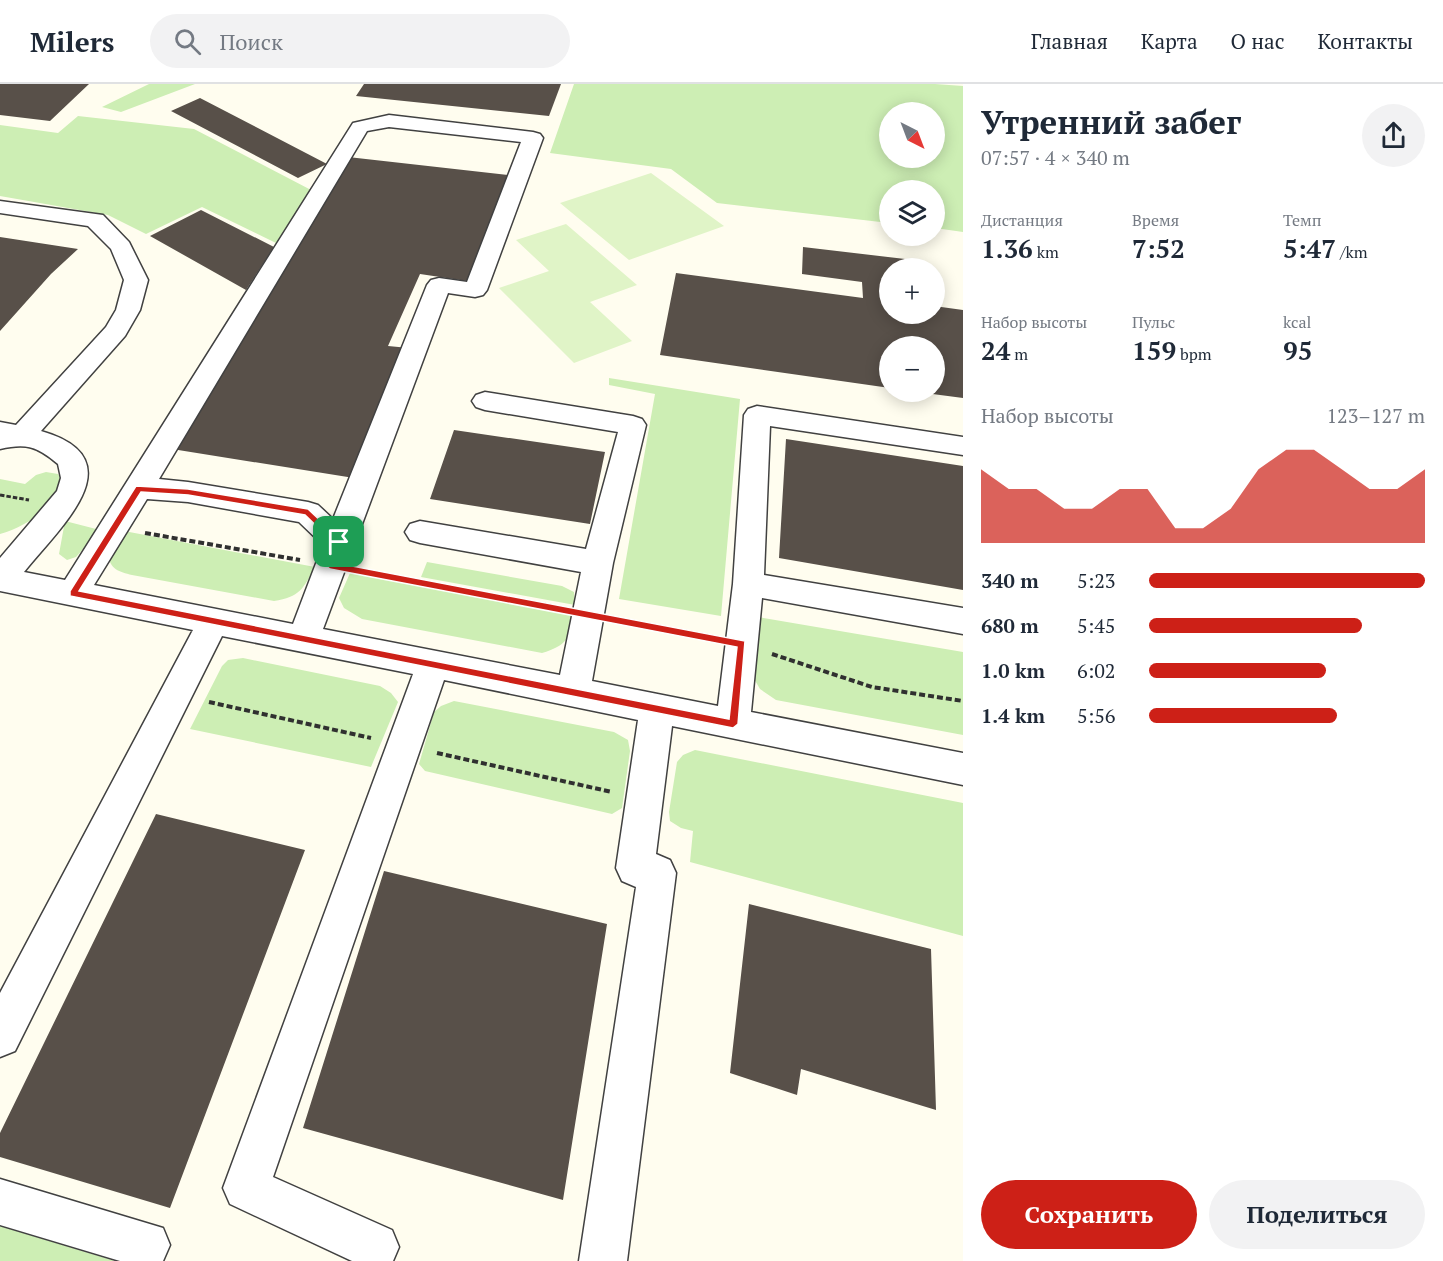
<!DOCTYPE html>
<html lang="ru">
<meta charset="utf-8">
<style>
body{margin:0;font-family:"PT Serif",serif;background:#f2f2f3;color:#1f2937;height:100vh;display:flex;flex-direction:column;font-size:22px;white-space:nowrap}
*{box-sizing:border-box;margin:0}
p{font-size:20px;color:#747a83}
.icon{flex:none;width:33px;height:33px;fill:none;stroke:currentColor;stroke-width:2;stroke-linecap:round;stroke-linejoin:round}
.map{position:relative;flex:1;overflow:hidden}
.details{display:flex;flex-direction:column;background:#fff;width:480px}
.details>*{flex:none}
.needle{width:39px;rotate:138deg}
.controls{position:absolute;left:879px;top:18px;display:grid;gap:12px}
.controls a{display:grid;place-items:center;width:66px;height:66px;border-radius:50%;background:#fff;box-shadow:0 3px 15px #0003;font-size:30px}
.pin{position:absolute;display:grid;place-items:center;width:51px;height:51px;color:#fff;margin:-26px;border-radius:12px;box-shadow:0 3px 9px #0006}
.round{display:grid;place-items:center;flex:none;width:63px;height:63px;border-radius:32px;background:#f2f2f3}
.head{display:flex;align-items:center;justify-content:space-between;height:102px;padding:0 18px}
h1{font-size:33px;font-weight:700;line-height:45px}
.figures{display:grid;grid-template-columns:repeat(3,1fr);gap:9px;height:102px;padding:6px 18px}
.figures div{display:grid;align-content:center}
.figures b{font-size:26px;font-weight:700}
.figures small{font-size:16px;font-weight:400}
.figures p{font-size:16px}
.chart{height:168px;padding:12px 18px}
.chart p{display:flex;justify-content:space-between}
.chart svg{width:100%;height:108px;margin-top:6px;fill:#cd2017;opacity:.7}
.button{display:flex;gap:12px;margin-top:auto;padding:12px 18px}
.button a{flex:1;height:69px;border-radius:36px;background:#cd2017;color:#fff;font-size:24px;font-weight:700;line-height:69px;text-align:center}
.button a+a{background:#f2f2f3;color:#1f2937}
ul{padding:0 18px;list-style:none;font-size:20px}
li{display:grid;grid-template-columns:96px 72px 1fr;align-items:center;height:45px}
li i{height:15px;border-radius:8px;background:#cd2017}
header{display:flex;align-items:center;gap:36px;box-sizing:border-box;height:84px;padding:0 30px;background:#fff;border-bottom:2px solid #e0e1e3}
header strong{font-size:28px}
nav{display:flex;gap:33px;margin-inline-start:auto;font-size:21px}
.search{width:420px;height:54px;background:#f2f2f3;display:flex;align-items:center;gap:15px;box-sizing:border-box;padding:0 21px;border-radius:33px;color:#747a83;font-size:22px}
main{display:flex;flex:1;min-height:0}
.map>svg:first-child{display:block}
</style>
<header>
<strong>Milers</strong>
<div class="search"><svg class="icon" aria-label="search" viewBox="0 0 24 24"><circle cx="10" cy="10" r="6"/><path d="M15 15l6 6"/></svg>Поиск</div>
<nav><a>Главная</a><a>Карта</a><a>О нас</a><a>Контакты</a></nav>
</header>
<main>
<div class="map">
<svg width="963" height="1177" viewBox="0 0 963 1177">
<rect width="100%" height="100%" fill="#fffdef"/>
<path fill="#cdeeb4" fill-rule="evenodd" d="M149 0H195L121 28 102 23Z
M574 0H935L963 2V148L935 144 934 106H890L889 139 717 119 671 85 550 69ZM890 28H934V74H890Z
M78 32 194 45 313 107 278 160 202 123 146 150 108 131 0 112V41L58 49Z
M609 294 740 315 721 532 619 515 655 310 609 301Z
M46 388 58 390 62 396C58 423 25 443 0 450V395L25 400 36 391Z
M65 437 100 446 76 473 67 476 59 470Z
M124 447 315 483C303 505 300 513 274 517L132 491C119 488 110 485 108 471Z
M427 478 562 502 574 508 575 521 421 493Z
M350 489 577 531C570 554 566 562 542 569L362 535 344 524 339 514Z
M758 533 963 568V651L776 616 760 605 753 593Z
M243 574 380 602 391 609 398 618 371 683 190 645 222 582 228 576Z
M454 617 614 648 628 656 630 667 622 724 612 730 425 687 419 680 434 628 441 622Z
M695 666 963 719V852L690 778 693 747 681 744 670 737 669 728 677 678 683 671Z
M0 1142 115 1177H0Z"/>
<path fill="#e0f4c7" d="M651 89 724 142 629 176 560 119Z
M566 140 637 201 590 218 632 257 574 279 499 204 549 187 516 156Z"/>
<path fill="#585049" d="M0 0H89L50 37 0 31Z
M364 0H561L549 32 356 12Z
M200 14 327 80 298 94 171 27Z
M348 73 508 91 467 197 420 190 388 262 409 264 354 394 172 365Z
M201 126 274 163 246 206 150 152Z
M0 153 78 165 51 190 0 247Z
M803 163 905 175V184H890V230H934V222L963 226V314L925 309 934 308V262H890V304L660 271 676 189 863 214 862 198 802 190Z
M454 346 605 368 590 440 430 415Z
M786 355 963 382V506L779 474Z
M156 730 305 766 170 1124 0 1073V1049Z
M384 787 607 840 563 1116 303 1044Z
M749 820 931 865 936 1026 801 985 797 1011 730 989Z"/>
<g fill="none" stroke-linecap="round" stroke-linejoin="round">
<defs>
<path id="minor" d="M389 31 533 48 540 50 543 54 487 206 483 211 475 213 448 209 323 545 560 591 581 488 420 459 410 456 405 448 410 440 420 437 586 465 618 348 485 326 476 323 472 317 476 311 485 308 633 332 642 335 646 341 613 479 592 597 718 622 733 500 744 331 748 325 757 322 963 353V371L770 342 764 491 963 524V550L762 514 751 628 963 669V701L672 642 656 770 670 776 676 789 627 1177H579L636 803 622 797 616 784 638 636 444 596 273 1093 392 1146 399 1163 393 1177H352L230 1120 223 1104 413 590 222 552 15 967 0 973V909L193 546 0 507V474L57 407 61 394 58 380C37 362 26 359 0 365V338L16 341 106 243 116 226 124 196 111 165 88 142 0 129V117L103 131 129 158 148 196 140 226 125 252 41 347C139 375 58 445 24 488L65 496 353 39ZM389 43 521 58 467 198 439 194 431 196 427 201 333 435 318 421 308 418 188 398 159 395 367 47ZM147 415 188 418 299 438 323 461 293 540 94 501Z
M0 1095 163 1144 170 1161 163 1177H120L0 1141Z"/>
</defs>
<use href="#minor" stroke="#414141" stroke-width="3"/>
<path stroke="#303030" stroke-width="3" stroke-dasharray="4.5 2" stroke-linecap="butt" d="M0 411 29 416"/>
<path stroke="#303030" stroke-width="4" stroke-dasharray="6 3" stroke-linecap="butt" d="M145 449 300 476
M363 488 557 523
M620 536 710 554
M772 570 872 603 963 617
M209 618 371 654
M437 669 612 708"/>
<use href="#minor" fill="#fff" fill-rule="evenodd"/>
</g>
<path fill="#cd2017" stroke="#fff" stroke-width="1.5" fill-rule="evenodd" d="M136 402 188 405 308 425 343 458 336 479 745 557 738 640 733 644 70 512V507ZM141 408 188 411 305 431 334 459 326 482 330 485 737 563 729 635 79 507Z"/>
</svg>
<div class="controls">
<a><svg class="needle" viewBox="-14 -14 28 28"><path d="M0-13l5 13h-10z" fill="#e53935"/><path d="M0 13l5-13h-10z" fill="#747a83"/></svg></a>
<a><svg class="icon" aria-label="layers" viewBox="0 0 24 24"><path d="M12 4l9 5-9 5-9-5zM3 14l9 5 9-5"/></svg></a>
<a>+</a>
<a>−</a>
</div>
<div class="pin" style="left:339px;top:458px;background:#1e9e55"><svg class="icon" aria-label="arrive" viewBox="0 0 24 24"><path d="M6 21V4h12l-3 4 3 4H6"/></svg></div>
</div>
<section class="details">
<div class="head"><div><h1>Утренний забег</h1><p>07:57 · 4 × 340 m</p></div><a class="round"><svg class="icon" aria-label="share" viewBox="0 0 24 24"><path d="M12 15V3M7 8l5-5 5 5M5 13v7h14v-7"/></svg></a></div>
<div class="figures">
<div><p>Дистанция</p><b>1.36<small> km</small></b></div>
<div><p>Время</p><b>7:52</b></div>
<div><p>Темп</p><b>5:47<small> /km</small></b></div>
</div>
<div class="figures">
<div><p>Набор высоты</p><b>24<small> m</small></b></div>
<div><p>Пульс</p><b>159<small> bpm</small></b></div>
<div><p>kcal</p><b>95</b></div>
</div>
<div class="chart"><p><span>Набор высоты</span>123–127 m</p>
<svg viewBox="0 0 160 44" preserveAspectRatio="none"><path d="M0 44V14L10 22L20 22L30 30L40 30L50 22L60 22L70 38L80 38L90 30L100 14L110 6L120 6L130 14L140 22L150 22L160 14V44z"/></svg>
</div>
<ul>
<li><b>340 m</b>5:23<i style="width:100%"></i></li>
<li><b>680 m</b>5:45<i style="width:77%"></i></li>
<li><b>1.0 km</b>6:02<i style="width:64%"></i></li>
<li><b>1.4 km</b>5:56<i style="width:68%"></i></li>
</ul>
<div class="button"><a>Сохранить</a><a>Поделиться</a></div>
</section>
</main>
